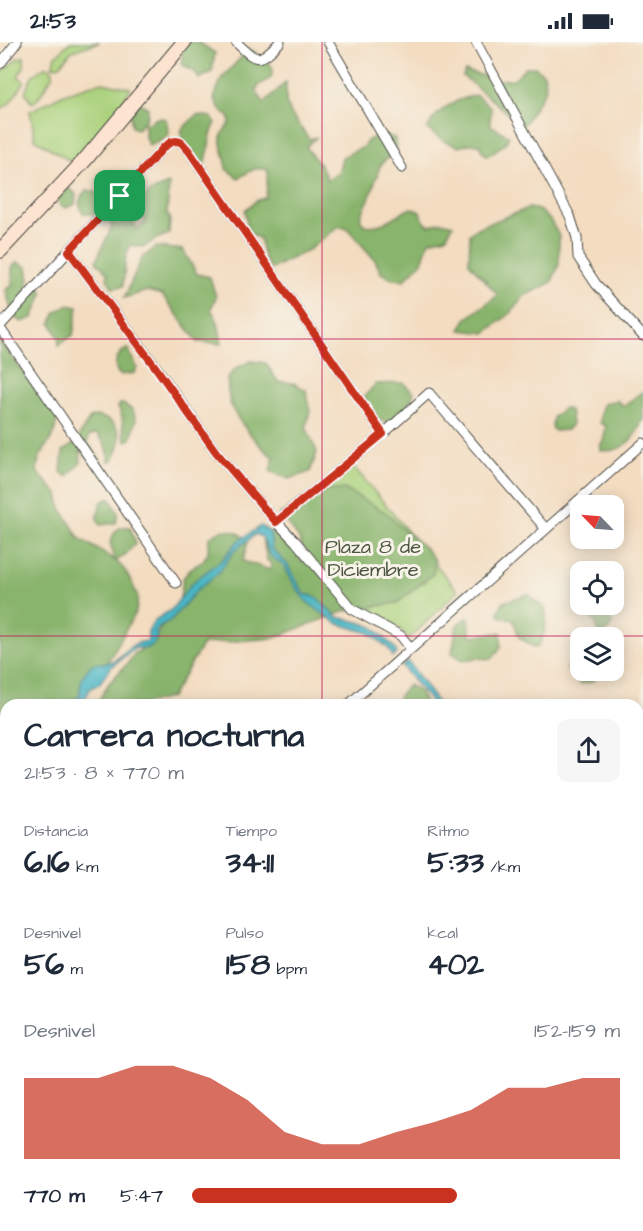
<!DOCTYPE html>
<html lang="es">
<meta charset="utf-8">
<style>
body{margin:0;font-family:"Architects Daughter",sans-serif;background:#f6f6f7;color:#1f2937;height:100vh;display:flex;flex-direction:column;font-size:22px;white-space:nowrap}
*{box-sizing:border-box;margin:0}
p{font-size:20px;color:#747a83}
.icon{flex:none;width:33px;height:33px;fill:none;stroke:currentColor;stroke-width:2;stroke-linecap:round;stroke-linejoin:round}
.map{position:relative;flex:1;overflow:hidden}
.sheet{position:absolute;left:0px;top:657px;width:644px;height:532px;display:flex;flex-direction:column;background:#fff;border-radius:18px 18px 0 0;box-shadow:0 3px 15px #0003}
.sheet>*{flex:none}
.needle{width:39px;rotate:295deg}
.buttons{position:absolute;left:570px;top:453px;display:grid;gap:12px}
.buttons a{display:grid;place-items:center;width:54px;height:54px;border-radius:12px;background:#fff;box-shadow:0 3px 15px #0003;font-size:30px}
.pin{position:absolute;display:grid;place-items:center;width:51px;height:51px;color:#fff;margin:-26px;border-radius:12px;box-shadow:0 3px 9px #0006}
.round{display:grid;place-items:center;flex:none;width:63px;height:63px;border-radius:12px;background:#f6f6f7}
.head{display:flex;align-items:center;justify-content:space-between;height:102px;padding:0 24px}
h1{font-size:33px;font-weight:800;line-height:45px}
.metrics{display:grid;grid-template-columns:repeat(3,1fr);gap:9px;height:102px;padding:6px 24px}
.metrics div{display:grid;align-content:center}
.metrics b{font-size:30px;font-weight:800}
.metrics small{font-size:16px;font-weight:400}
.metrics p{font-size:16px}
.chart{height:168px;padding:12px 24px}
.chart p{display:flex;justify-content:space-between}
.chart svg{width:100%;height:108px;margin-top:6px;fill:#c8321e;opacity:.7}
ul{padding:0 24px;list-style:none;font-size:20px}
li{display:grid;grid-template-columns:96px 72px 1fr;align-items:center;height:45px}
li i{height:15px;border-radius:8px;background:#c8321e}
.status{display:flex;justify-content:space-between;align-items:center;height:42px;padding:0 30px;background:#fff;direction:ltr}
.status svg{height:16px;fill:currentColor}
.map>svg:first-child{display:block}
</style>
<div class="status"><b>21:53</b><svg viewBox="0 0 49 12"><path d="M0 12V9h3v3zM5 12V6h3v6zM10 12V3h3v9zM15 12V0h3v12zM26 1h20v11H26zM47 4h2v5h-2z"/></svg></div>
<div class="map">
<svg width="643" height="1189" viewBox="0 0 643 1189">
<rect width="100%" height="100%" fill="#f7f3e8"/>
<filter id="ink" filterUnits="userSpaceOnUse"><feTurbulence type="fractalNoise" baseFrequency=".0167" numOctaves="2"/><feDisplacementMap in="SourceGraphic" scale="12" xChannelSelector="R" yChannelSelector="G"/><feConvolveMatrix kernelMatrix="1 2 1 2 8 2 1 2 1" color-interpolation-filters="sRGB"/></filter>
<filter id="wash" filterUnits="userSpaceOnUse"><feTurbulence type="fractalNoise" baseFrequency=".008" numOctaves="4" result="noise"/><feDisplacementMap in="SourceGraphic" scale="24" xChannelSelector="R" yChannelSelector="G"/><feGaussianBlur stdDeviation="1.35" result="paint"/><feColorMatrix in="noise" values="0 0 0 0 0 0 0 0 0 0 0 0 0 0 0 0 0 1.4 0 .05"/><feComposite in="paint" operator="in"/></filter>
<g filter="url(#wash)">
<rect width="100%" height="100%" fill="#f3dcc0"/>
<path fill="#abd27d" stroke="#6b7e54" stroke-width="1.5" d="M70 0H100L72 9 60 23 52 25 55 15Z
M24 15V25L18 34 24 39 19 48 8 63 0 67V31L18 16Z
M46 24 53 29V33L38 57 32 61 25 50 32 34Z
M102 40 131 46 105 89 73 121 35 97 30 69 64 52Z
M353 424 458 549 409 597 398 585 368 572 346 552 294 478Z"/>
<path fill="#88b46c" stroke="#5a704c" stroke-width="1.5" d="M198 0 215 11 212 30 199 37 195 30 181 22 183 4 185 1Z
M249 7 267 17 273 27 271 36 259 43 256 49 264 61 286 40V60L291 72 309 97 317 95 306 105 323 127 327 138 339 129 342 115 363 105 368 98 381 92 395 96 396 112 385 118 380 124 370 155 360 176 364 183C384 187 395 172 412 166L420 170 424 179 429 184 441 180 453 183 446 195 429 199 422 220 404 238 392 237 381 231 375 218 347 186 339 184 310 207 271 227 264 216 260 197 248 190 245 168 256 159 266 155 268 128C251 124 252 130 238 136L226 127C227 104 211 103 230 81L229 74 220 68 214 57 221 37Z
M526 25H535L544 32 546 47 521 87 512 75 463 34 465 29 499 38 514 37Z
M476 53 491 65 490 83 509 94 505 102 487 114 481 108 480 102H469L459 105 444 99 427 87C436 68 456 57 476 53Z
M139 61 148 66C149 76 144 81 137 87L132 85 130 73Z
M197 73 211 75 216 81C206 96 211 117 201 128 187 123 179 101 182 87Z
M157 76 166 77 169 92 157 100 149 103 145 95V83Z
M169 142 167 173 170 175 169 192 156 197 144 205 130 203 126 213 123 244 113 246 107 237 108 232 96 219 112 184 107 175 117 167 124 168 132 172 134 182 138 187 146 180 138 169C146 150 149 149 169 142Z
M60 144 70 147 76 152 75 162 67 166 60 164 55 151Z
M87 148 96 150 100 158 96 173 83 171 79 161 82 153Z
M529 166 539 168 550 178 559 194V222L552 240 524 254 511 271 485 291 460 288 466 277 498 253 469 221 470 192 477 186Z
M156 205 183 208 197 232 210 235 216 255 211 267 218 280 222 302 198 300 162 253 147 249 124 256 142 216Z
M17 220 27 225 29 236 27 245 41 247 43 251 33 276 22 280 13 275 6 248 12 243V226Z
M68 263 78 265 73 293 59 303V296L51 281 56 270Z
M0 299 34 345 54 364 57 378 54 392 39 416 37 430 58 452 61 466 79 496 115 518 110 500C115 490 117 483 130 485L136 501 124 514 116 519 124 527 132 541 138 555 136 570 103 628 73 663H6V763L0 756Z
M125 308 129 307 131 314 137 325 135 331 120 333C112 325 116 313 125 308Z
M251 319 266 321 278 340 294 341 306 348 310 369 306 385 317 410 310 430 289 437 270 429 274 416C261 406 234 376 230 360 228 353 228 344 227 336L236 326Z
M403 341 414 351C410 361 401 380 388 380 383 380 377 377 373 376L364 355 376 342Z
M643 349C643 357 643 370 643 377 637 394 622 413 601 408L600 404 604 396 606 384 600 381 601 369 603 362 617 358 622 363H625Z
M120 362H123L133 368 136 378 131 397 126 399C121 387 126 380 118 365Z
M564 366 570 368 572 382 567 388 555 389 552 386 553 375Z
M97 374C123 380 125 400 112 419H108C110 408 104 400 97 392L90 393 87 401 101 418V423L92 419 80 408 81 420 67 435 61 430 63 409 75 401 90 376Z
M344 447 387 471 396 481 426 507 435 519 433 532 397 561 345 569 274 596 203 602 171 655 142 663H96L109 641 128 621 135 611 153 601 157 595 159 588 179 562 183 536 191 526 202 520 208 511 209 496C221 484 237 487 248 499L243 519 270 528 271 522 267 518 262 494C287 477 292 503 302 520L306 514 298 495 280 472 313 451Z
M110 456 118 471 116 481 100 483 97 476 101 460Z
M526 553H530L535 559 544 565C549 574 544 600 536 606L519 595 513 577 503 576 498 571 503 560Z
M593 568 603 571 612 579 611 584 605 590H598L596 582 590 575Z
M466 576H469L470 591 473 594 501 590V605L492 617 475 616 464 619 452 611 457 583Z
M573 622H580V628L604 629 591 640 580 642 567 626Z
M408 643 420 650 426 663H396L399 654Z
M643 660V709L638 712V664Z
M0 765 6 771V817L0 823Z
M6 828V884H0L2 880 0 830Z
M643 1026V1189H423L419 1184H638V1031Z
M0 1028 1 1031H6V1092C0 1081 0 1044 0 1028Z
M1 1105 6 1108V1184H93L86 1189H0Z"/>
<path fill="#49b6c5" stroke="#3a7078" stroke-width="1.5" d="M261 484 270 490 272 507 287 522 304 552 316 555 337 575 359 580 373 585 395 606 397 612 393 615 388 606 369 591 336 581 307 560 296 546 285 525 270 513 262 495 256 492 235 508 219 530 197 548 171 578 160 584 156 589 157 594 154 602 147 606H135L112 624 99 642 91 646 84 658 78 663H58L74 658 79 655 82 635 91 623C97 620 104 622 110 620 127 615 123 602 148 599V589L155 578 171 568 192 541 223 517 237 500Z
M408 619 439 663H433L402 624Z"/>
</g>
<g filter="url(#ink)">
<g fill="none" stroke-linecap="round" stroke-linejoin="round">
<defs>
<path id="minor" d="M236 0C257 21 259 21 280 0
M328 0 402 126
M476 0 570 174 577 196 578 215 596 242 643 294
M0 22 17 0
M69 209 156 325 216 410 269 472 296 500 352 567 401 594 411 607
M0 284 164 105C175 96 181 98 189 109L383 392
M0 286 176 541
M276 480 383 392 429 351 546 487
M348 663 643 401
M638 722 643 717
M638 905 643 901
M0 969 6 964
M0 1106 6 1100
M106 1189 112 1184
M317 1189 323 1184"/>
<path id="secondary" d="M0 209 84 119 184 0"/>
</defs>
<use href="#minor" stroke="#494641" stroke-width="11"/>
<use href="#secondary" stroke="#494641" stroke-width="16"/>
<use href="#minor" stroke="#fff" stroke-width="9"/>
<use href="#secondary" stroke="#fde4d1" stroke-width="14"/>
</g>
</g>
<g fill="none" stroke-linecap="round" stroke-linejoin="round" filter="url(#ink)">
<defs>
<path id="route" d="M176 99 181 100 189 109 383 392 276 480 216 410 156 326 69 209 164 105 171 100Z"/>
</defs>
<use href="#route" stroke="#fff" stroke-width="12"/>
<use href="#route" stroke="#c8321e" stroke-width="8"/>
</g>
<path fill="none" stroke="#c2185b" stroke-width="1.5" stroke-opacity="0.55" d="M322 0V663M0 297H643M0 594H643M0 892H6M638 892H643M322 1184V1189"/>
<g text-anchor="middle" stroke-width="6" stroke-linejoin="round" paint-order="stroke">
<g font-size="20" fill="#4b5540" stroke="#f7f3e8">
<text x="373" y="511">Plaza 8 de<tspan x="373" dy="23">Diciembre</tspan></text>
</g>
</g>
</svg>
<div class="buttons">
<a><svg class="needle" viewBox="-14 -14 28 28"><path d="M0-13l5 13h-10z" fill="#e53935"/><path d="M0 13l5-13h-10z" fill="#747a83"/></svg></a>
<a><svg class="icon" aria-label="locate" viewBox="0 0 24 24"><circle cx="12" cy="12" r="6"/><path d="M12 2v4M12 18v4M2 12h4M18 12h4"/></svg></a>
<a><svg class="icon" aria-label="layers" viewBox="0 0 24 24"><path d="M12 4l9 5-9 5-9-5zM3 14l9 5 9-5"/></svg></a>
</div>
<div class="pin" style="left:120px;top:154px;background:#1e9e55"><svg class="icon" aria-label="arrive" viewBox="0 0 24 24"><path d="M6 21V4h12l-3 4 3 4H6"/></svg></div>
<section class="sheet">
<div class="head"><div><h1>Carrera nocturna</h1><p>21:53 · 8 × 770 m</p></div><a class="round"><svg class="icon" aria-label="share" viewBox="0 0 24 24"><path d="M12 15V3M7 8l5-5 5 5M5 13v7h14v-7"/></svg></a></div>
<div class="metrics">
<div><p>Distancia</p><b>6.16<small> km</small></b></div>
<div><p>Tiempo</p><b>34:11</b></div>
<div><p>Ritmo</p><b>5:33<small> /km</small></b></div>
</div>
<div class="metrics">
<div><p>Desnivel</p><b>56<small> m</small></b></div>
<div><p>Pulso</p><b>158<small> bpm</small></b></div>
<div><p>kcal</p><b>402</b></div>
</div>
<div class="chart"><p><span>Desnivel</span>152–159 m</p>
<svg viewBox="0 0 160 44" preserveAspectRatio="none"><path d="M0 44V11L10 11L20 11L30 6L40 6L50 11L60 20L70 33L80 38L90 38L100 33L110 29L120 24L130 15L140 15L150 11L160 11V44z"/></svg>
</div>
<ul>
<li><b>770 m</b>5:47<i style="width:62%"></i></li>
</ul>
</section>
</div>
